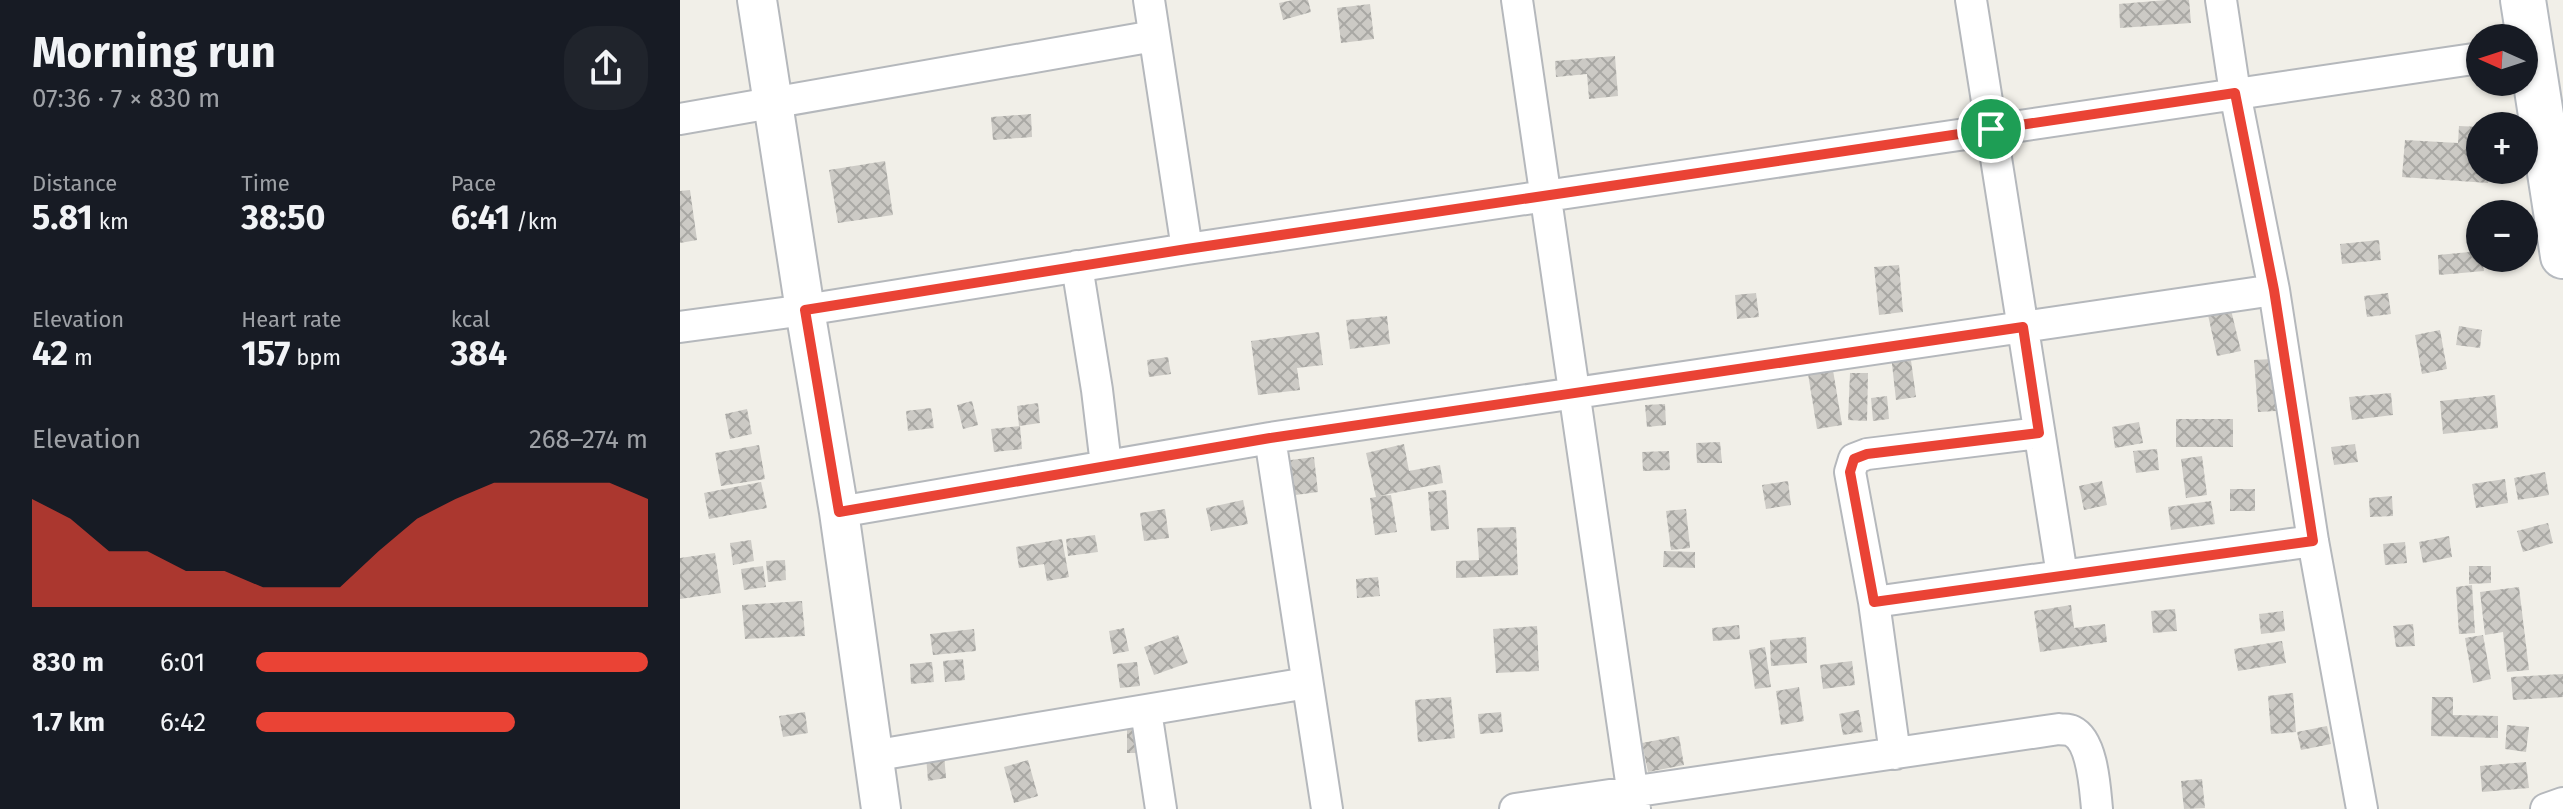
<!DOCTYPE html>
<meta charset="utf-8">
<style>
body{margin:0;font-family:"Fira Sans",sans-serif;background:#20242c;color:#f1f3f6;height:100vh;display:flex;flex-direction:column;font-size:30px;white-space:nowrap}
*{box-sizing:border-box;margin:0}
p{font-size:26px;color:#9ea1a6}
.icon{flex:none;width:44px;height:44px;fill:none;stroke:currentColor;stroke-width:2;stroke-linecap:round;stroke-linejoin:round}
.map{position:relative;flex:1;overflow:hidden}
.drawer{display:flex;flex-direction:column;background:#171b24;width:680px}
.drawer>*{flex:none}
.needle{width:52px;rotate:273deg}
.fabs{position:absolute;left:1786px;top:24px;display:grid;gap:16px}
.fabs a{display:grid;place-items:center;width:72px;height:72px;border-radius:50%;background:#171b24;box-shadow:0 2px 6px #0004;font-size:40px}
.pin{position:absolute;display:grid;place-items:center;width:68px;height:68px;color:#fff;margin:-34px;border:4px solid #fff;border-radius:50%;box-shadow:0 2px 8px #0007}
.round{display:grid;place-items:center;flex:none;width:84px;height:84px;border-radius:32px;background:#20242c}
.summary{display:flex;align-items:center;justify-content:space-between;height:136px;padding:0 32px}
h1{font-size:44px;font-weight:700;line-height:60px}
.figures{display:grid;grid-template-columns:repeat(3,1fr);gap:12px;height:136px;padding:8px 32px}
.figures div{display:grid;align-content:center}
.figures b{font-size:34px;font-weight:700}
.figures small{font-size:22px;font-weight:400}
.figures p{font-size:22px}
.chart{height:224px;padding:16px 32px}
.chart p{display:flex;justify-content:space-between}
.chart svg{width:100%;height:144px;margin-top:8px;fill:#ea4335;opacity:.7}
ul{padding:0 32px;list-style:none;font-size:26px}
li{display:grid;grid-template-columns:128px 96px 1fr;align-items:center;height:60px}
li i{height:20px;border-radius:10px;background:#ea4335}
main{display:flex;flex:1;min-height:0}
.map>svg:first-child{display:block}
</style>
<main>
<section class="drawer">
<div class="summary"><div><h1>Morning run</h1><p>07:36 · 7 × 830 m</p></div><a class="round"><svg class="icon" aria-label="share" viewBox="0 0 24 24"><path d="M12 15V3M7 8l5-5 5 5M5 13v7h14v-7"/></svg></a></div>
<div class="figures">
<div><p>Distance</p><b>5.81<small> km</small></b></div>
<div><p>Time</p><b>38:50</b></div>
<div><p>Pace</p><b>6:41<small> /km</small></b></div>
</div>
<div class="figures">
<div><p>Elevation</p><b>42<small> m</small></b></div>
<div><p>Heart rate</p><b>157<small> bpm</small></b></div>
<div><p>kcal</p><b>384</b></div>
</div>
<div class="chart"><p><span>Elevation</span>268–274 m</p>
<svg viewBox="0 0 160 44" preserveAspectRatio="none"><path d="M0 44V11L10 17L20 27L30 27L40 33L50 33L60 38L70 38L80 38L90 27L100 17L110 11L120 6L130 6L140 6L150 6L160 11V44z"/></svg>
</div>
<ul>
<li><b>830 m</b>6:01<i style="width:100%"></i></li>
<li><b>1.7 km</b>6:42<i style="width:66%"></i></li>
</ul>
</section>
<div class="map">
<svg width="1883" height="809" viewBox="0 0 1883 809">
<defs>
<pattern id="building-cross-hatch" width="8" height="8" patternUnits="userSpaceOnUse" patternTransform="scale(2)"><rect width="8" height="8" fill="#cccac5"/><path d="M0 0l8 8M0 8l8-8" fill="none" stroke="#a9a8a4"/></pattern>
</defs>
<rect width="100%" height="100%" fill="#f1efe8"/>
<path fill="url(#building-cross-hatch)" d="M613 0H628L631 12 603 20 599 3Z
M1487 0H1509L1511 23 1440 28 1439 4Z
M690 4 694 39 661 43 657 8Z
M935 56 938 96 909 99 907 74 876 77 875 61Z
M351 114 352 137 313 140 311 117Z
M1779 126 1800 127V170H1809L1808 183 1722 177 1725 140 1778 143Z
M205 161 213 215 158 223 149 170Z
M10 190 17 240 0 243V191Z
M1699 240 1701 260 1662 264 1660 244Z
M1800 251 1804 271 1759 275 1758 255Z
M1219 265 1223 312 1199 315 1194 267Z
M1076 293 1079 317 1057 319 1055 295Z
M1708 293 1711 314 1687 317 1684 296Z
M1551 310 1561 351 1537 356 1528 315Z
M707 316 710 344 670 349 666 320Z
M1779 326 1802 330 1800 348 1776 345Z
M1760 330 1767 369 1742 374 1735 335Z
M639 332 643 365 617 368 620 390 578 395 571 341Z
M1230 353 1236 397 1216 400 1211 355Z
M488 357 491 374 469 377 467 360Z
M1592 359 1596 411 1578 412 1574 360Z
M1153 370 1162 425 1137 429 1128 374Z
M1170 373H1188L1187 421 1168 420Z
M1711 393 1713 415 1672 420 1669 397Z
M1815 395 1818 428 1763 434 1760 401Z
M1207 396 1209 419 1193 421 1191 398Z
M292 401 298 425 283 429 277 405Z
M358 403 360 423 339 426 337 406Z
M985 404 986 425 967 427 965 405Z
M251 408 254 428 228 431 226 411Z
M67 409 72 434 50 439 45 414Z
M1496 419H1553V447H1496Z
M1459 422 1463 443 1435 448 1432 427Z
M340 426 342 449 314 452 311 429Z
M1040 442 1042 463H1017L1016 443Z
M724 444 729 471 760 465 763 483 699 496 711 495 717 532 695 535 690 498 696 497 686 453Z
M1675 444 1678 462 1654 465 1651 447Z
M79 445 85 479 41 486 35 453Z
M1477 449 1479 470 1456 473 1453 451Z
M989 451 990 470 963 471 962 452Z
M1522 456 1527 495 1506 498 1501 459Z
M634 457 638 492 593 498 589 463Z
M1865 472 1869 495 1838 500 1834 478Z
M1825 479 1828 503 1796 508 1792 484Z
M1108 481 1111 505 1086 509 1082 485Z
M1422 481 1427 505 1404 510 1399 486Z
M81 482 87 508 29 519 24 493Z
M1550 489H1575V511H1550Z
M766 490 769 529 751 531 748 492Z
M1712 496 1713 516 1690 517 1689 498Z
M563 500 568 524 531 531 526 508Z
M1531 501 1535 524 1491 530 1488 507Z
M485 509 489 538 464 541 460 513Z
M1006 509 1010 548 991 550 986 511Z
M1868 523 1873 543 1843 552 1837 531Z
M836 527 838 575 776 578V561L799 560 797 528Z
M415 535 418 552 388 556 386 539Z
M1769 536 1772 557 1743 563 1739 542Z
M382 539 389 577 367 581 364 564 339 568 336 547Z
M71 540 74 561 53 565 50 543Z
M1725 542 1727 563 1705 565 1703 544Z
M984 551 1015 552V568L983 567Z
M35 553 41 593 0 599V558Z
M105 560 106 580 88 582 86 561Z
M83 566 86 587 64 590 61 569Z
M1789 566H1811V583L1789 584Z
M698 577 700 596 677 598 676 579Z
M1792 585 1795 633 1779 634 1776 587Z
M1839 587 1849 670 1827 672 1823 632 1805 635 1800 592Z
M122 601 125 636 65 639 62 605Z
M1391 605 1394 628 1425 624 1427 642 1360 652 1354 611Z
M1495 609 1497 631 1473 633 1471 611Z
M1603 611 1605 631 1581 634 1579 614Z
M1733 624 1735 646 1716 647 1713 626Z
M1059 625 1060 639 1033 641 1032 628Z
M857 626 859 671 816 673 813 629Z
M444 628 449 651 433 654 429 631Z
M294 629 296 651 253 655 250 634Z
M498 635 508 663 474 675 464 647Z
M1803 635 1811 679 1793 683 1785 638Z
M1126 637 1127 663 1091 666 1090 640Z
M1602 641 1606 663 1558 671 1554 649Z
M1085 647 1091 687 1075 689 1069 650Z
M283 659 285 680 265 682 263 661Z
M1172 661 1175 685 1143 689 1140 665Z
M252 662 254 682 231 684 230 664Z
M457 662 460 686 440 688 437 664Z
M1883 674V697L1833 700 1831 677Z
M1119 687 1124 721 1101 725 1096 691Z
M1613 693 1616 732 1591 734 1588 696Z
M771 697 775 738 738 742 735 700Z
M1752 697H1773V715L1818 716V738L1751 736Z
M1179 710 1183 732 1163 735 1159 714Z
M125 712 128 733 103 737 99 716Z
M821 712 823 732 800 734 798 714Z
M1827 725 1849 727 1846 752 1825 749Z
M1647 726 1651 744 1621 750 1617 732Z
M447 729H466V753H447Z
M999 736 1004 765 968 772 962 743Z
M264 754 266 778 248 781 246 756Z
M348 760 358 796 334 803 324 767Z
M1846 762 1849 788 1802 792 1800 766Z
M1522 779 1525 808 1504 809 1501 781Z"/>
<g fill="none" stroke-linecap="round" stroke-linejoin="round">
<defs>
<path id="minor" d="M469 0 507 249
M837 0 955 809
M1291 0 1382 575
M1541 0 1555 93 1594 290 1633 541 1682 809
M0 119 474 36
M397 266 417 390 426 465
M0 327 125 310 507 249 1800 58
M590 438 647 809
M159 512 590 438 1594 290
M1194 602 1633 541
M466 711 481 809
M1215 754 1194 602 1170 472 1174 459 1187 454 1359 433
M192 756 627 683
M835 809 1379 729C1383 730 1388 729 1392 731 1413 741 1415 789 1417 809
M1866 809 1883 803"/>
<path id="tertiary" d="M77 0 125 310 159 512 201 809"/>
<path id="secondary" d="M1843 0 1883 256"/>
</defs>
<use href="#minor" stroke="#b5b8bc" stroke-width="34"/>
<use href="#tertiary" stroke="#b5b8bc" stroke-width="42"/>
<use href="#secondary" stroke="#b6babf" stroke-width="48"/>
<use href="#minor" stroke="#fff" stroke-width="30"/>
<use href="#tertiary" stroke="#fff" stroke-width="38"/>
<use href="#secondary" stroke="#fff" stroke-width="44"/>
</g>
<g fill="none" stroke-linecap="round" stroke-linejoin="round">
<defs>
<path id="route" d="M1555 93 1594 290 1633 541 1194 602 1170 472 1174 459 1187 454 1359 433 1343 327 590 438 159 512 125 310 507 249Z"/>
</defs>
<use href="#route" stroke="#fff" stroke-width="16"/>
<use href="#route" stroke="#ea4335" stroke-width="10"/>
</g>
</svg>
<div class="fabs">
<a><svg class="needle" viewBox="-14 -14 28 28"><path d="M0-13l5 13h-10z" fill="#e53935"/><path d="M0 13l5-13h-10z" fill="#9ea1a6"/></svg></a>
<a>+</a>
<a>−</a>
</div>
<div class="pin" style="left:1311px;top:129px;background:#1e9e55"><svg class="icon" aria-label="arrive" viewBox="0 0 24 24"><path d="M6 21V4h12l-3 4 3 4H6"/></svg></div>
</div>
</main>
